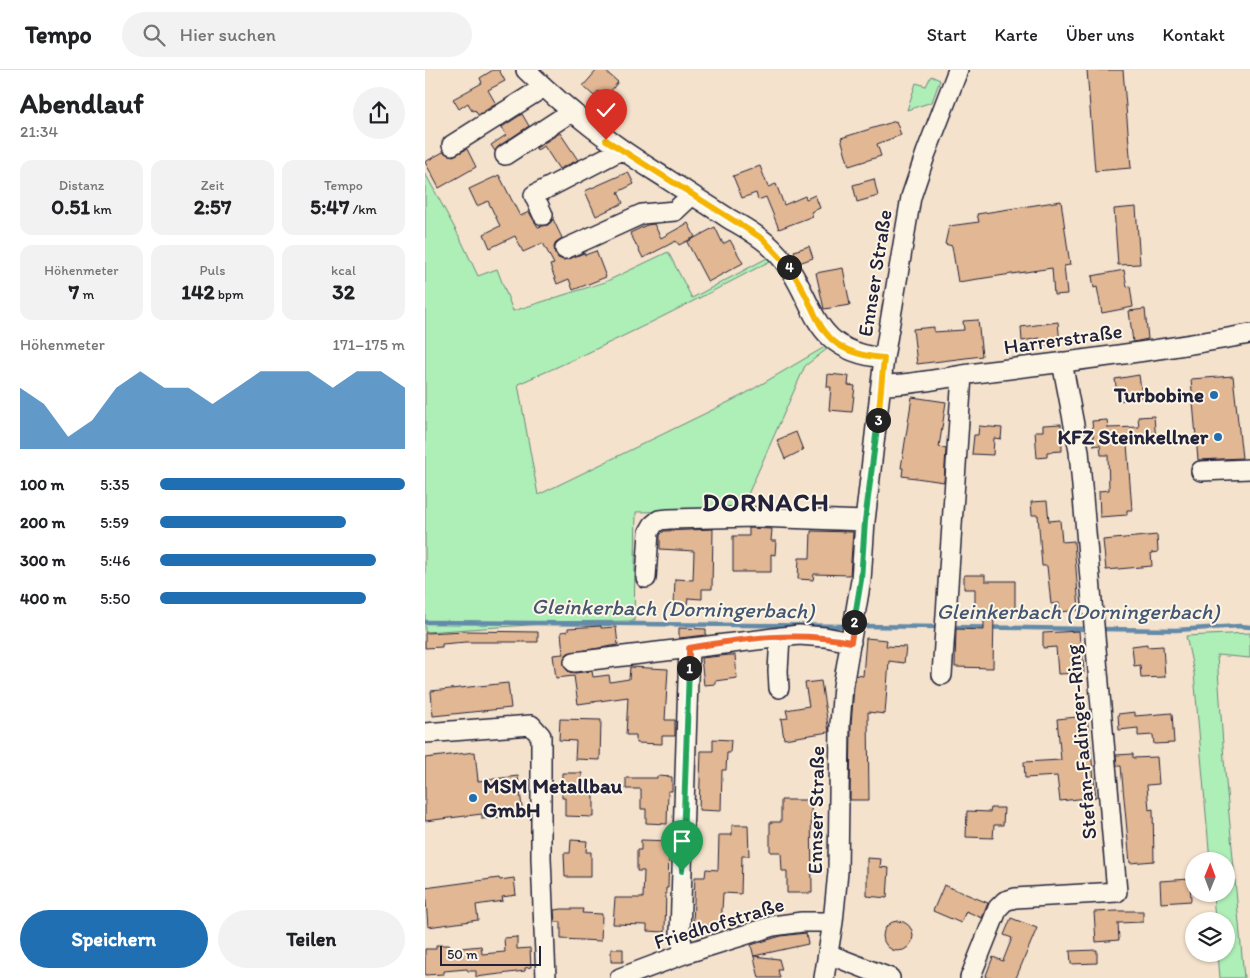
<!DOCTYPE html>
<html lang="de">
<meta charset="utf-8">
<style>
body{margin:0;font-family:Itim,sans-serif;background:#f2f2f2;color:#202124;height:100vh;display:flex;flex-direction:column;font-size:19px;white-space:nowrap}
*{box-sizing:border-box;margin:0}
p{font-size:16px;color:#757577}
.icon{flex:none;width:28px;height:28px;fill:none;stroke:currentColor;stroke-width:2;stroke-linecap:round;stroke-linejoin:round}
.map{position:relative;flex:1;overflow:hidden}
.details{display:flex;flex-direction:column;background:#fff;width:425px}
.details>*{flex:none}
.needle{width:32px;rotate:1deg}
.tools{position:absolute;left:760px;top:782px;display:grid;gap:10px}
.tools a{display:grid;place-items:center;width:50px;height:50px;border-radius:50%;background:#fff;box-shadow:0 1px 4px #0004;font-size:25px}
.scale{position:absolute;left:15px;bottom:12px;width:101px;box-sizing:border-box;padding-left:5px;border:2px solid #22223b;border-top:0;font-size:14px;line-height:18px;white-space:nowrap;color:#22223b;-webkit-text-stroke:4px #fcf5e5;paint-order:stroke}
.pin{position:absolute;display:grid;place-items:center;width:42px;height:42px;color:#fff;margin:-51px -21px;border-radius:50% 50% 50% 0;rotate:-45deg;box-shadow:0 0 5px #0007}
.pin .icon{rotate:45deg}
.km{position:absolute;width:25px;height:25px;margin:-12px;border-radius:50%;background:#222;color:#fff;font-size:14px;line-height:25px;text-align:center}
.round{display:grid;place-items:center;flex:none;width:52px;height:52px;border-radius:26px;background:#f2f2f2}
.overview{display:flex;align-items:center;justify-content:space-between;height:85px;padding:0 20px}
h1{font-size:28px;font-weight:700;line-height:38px}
.metrics{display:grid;grid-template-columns:repeat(3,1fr);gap:8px;height:85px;padding:5px 20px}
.metrics div{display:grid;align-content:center;border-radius:12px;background:#f2f2f2;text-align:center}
.metrics b{font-size:21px;font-weight:700}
.metrics small{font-size:14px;font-weight:400}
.metrics p{font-size:14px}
.chart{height:140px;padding:10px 20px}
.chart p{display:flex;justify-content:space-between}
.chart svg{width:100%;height:90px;margin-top:5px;fill:#1f6fb2;opacity:.7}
.primary-button{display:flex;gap:10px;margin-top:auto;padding:10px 20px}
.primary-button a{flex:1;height:58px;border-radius:30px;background:#1f6fb2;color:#fff;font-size:20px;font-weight:700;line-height:58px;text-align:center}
.primary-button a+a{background:#f2f2f2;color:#202124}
ul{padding:0 20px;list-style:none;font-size:16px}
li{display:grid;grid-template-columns:80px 60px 1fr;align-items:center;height:38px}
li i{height:12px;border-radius:6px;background:#1f6fb2}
header{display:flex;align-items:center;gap:30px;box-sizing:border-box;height:70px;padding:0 25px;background:#fff;border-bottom:1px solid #e0e0e0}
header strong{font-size:24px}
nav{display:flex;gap:28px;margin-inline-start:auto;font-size:18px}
.search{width:350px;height:45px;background:#f2f2f2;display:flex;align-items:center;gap:12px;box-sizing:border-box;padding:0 18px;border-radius:28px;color:#757577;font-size:19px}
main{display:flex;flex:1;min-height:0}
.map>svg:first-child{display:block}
</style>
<header>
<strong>Tempo</strong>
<div class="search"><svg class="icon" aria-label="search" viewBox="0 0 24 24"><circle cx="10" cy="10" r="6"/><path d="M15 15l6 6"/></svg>Hier suchen</div>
<nav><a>Start</a><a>Karte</a><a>Über uns</a><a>Kontakt</a></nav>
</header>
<main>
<section class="details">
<div class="overview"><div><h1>Abendlauf</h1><p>21:34</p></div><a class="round"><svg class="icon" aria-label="share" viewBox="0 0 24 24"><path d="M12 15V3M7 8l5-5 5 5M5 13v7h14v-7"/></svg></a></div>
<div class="metrics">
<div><p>Distanz</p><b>0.51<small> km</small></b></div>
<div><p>Zeit</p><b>2:57</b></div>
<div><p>Tempo</p><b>5:47<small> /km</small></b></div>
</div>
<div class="metrics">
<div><p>Höhenmeter</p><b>7<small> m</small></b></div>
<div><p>Puls</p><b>142<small> bpm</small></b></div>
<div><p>kcal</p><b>32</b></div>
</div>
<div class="chart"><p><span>Höhenmeter</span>171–175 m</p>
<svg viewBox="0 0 160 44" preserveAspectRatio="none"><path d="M0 44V14L10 22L20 38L30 30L40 14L50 6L60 14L70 14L80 22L90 14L100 6L110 6L120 6L130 14L140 6L150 6L160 14V44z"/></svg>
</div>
<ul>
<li><b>100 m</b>5:35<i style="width:100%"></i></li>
<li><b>200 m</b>5:59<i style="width:76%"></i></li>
<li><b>300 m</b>5:46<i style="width:88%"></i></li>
<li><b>400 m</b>5:50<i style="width:84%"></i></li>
</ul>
<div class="primary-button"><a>Speichern</a><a>Teilen</a></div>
</section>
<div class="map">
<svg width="825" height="908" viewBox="0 0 825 908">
<rect width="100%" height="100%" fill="#f4e2cc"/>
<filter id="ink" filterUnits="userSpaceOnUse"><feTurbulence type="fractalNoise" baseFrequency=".02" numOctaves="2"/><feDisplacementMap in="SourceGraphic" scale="10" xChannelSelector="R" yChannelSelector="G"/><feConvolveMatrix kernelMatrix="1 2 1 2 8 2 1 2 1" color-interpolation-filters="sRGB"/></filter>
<g filter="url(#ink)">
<path fill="#aeeeb7" stroke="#688879" d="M506 6 515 10 507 32 482 40 491 13 501 16Z
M0 103 35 168 53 206 72 199 88 241 180 212 243 182 267 228 346 186 347 190C264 234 180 277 93 314L113 425 318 325 398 278 402 279 380 296 316 440 211 442 209 551 120 552 118 554 0 562Z
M825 563V588L792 585 799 690 819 908H795L793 884H801V851H790L788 824H801V791H785L769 603 761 566Z"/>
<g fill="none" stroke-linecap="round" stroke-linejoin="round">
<path stroke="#648aa8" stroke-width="4.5" d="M0 552 424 556
M434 556 516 557
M524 557 664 559
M674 559 751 560 815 556 825 557"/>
</g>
<path fill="#e2b793" stroke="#22223b" d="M68 0H74L80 11 63 20 71 34 53 45 50 40 47 41 43 33 34 39 28 29 57 13 55 8Z
M172 0H179L193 12 181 27 173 21 169 26 158 16Z
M662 0H698L706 98 670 101Z
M97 44 104 56 74 76 70 81 66 75 81 65 77 57Z
M471 51 476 65 452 74 456 86 424 96 416 68Z
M135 63 153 90 134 99 119 76 112 80 111 78Z
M42 79 51 97 14 118 0 92 18 82 28 86Z
M335 96 343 117 351 114 359 135 380 126 381 129 390 125 395 138 386 142 388 146 354 159 341 127 333 130 331 123 317 128 308 106Z
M203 102 209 114 193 122 198 133 171 146 160 121Z
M74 105 95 146 104 142 113 157 123 155 128 149 137 168 131 172 129 177 130 183 133 188 138 190 144 189 159 183 160 185 171 181 181 207 148 220 144 209 132 214 125 195 129 194 118 173 98 182 90 166 65 178 59 164 75 156 63 131 52 136 44 119Z
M449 109 453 126 432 132 428 115Z
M636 131 645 195 639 196 642 224 629 225 627 198 533 212 527 176 520 174 524 156 554 152 552 144Z
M711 137 715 194 693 195 689 139Z
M263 153 270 167 254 175 251 171 218 188 205 163 222 155 229 154 236 168Z
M290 157 298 174 305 170 318 193 283 212 262 172Z
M384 176 388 188 374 193 369 181Z
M418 198 425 235 399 239 391 203Z
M699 200 702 217 705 216 708 237 677 243 672 217 669 218 667 206Z
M720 239 723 269 708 272 704 241Z
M553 250 557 286 492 294 488 259 509 257V262L539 260 538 251Z
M633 252 635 274 616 277 615 268 597 271 596 257Z
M403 304 424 306 423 315 430 316 427 342 404 340 406 317H402Z
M714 305 717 327 693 331 690 309Z
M808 306 817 388 773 390 766 309Z
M487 327 521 332 514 377 521 379 519 412 477 406 478 398H476Z
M729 346 731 372 702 374 707 440H702V445L675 447 674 421 684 420 683 385H676L675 375 669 376 667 351 682 350 683 358 714 357 713 347Z
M636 354 637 381 622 382V387L612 388 610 361H618V355Z
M554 356 577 358 576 369 569 368 568 385 547 384 549 365H553Z
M371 362 378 380 360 389 352 370Z
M622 431 624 451 635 450 637 472 649 471 654 540 635 542 634 533 626 534 622 496H617L613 445H607L606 432Z
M324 458 347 459 346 471H351L350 485 346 484V502H308V466H324Z
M288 459 287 519H277V529L263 528 262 534H249L250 509 268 510 269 481 235 479V465L239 461Z
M386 461 428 462 425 505 389 504 388 510 373 509 374 488H385Z
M732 465 733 482 726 483 727 496 681 500 678 470Z
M539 505H560V511H590V539H575V543H569L568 598 530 597 531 559 559 560V539H550V519H539Z
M176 556V558L191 557 193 575 143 583 139 588 140 598 144 602 150 603 167 601 168 607 184 605 185 612 204 609 205 597 243 599 240 650H250V666H237V674L211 673V665H201L203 627 153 634 149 606 131 608 128 585 138 584 136 562 143 561V558Z
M254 558 281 559V565L254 568Z
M41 561 113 562V572H41L17 574V577L0 578V563Z
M654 561 655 574H657L659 603 633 604 631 577 618 578V563Z
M441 568 462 570 461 576 481 577 479 593 464 591 460 644 443 642 444 730H425L426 655 429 617 431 605 438 606Z
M722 574V577L738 576 740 607 716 608 715 595 709 596 707 576Z
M305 585H310L312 608 290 611V614L279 615 276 588Z
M396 611 404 662 359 669 356 649 363 648 361 640 384 636 380 613Z
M83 613 86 638 8 646 6 621Z
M710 642V646L747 643 749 673 729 674 728 665 713 666V658L694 660 693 644Z
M662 646 671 727 635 731 632 706 600 708 599 692 636 690 632 649Z
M135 649 176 650 175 690 150 689 151 671 134 670Z
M288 669 306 670 305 683H302L301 700H297L296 741 274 740 276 681H288Z
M50 682 53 711 93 706 98 745 57 749V744L0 751V688Z
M708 684V688L732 687 734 714 722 715 724 740 728 739 729 791 705 793 696 696H692L691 685Z
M137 703H157L156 720 169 721V747L140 746V728H137Z
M232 706 247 707V721H243L242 754 221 753V739H216V719H201V708H232Z
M356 730H386L387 823H362V801H357L356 782H345V752H356Z
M566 738H579L578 755H569L568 768 541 767 542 741 565 742Z
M307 755H323L324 786H317L316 824 298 823 296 856 268 855 270 807H280L281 799 293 800 294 765H307Z
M146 770 162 771 161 782H166V807H140L139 783H145Z
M216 770 247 771 246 782 244 781 243 818H241L240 862 222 861V855L188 854 190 828H218L219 801H212V780H216Z
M442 788 456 789 455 797 464 798 462 828 442 826Z
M74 808 75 810 89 808 91 825 77 827 78 831 51 835 53 850 3 857 0 818Z
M765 809 766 831 736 833 735 811Z
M519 815 563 833 557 848 541 841 536 853 508 841Z
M137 839H158L157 843 177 844 176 871 136 869V852H130L129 840Z
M692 841H718V852L693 853 694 870 671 872 669 842Z
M586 848 612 858 591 908H560L568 887 578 891 587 868 579 865Z
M458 866a15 15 0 1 1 30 0a15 15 0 1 1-30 0Z
M381 863 383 874 329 886 354 889 357 900H353L355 908H334L326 875 356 866Z
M92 867V879L105 878 106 897 100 898V901L51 907V901H43L42 899 19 901V904L0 905V879H11V875H25V879L56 876 57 884 80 882 79 868Z
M186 879H198V892H186Z
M672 880V893L646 894 645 881Z"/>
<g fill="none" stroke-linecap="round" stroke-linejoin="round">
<defs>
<path id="minor" d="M101 0C144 42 188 76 239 107 260 121 282 134 303 148 318 157 334 165 347 178 395 224 377 280 459 288
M27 75 119 17
M80 85 146 42
M118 145 109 125 196 80
M140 179 217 144 250 141 267 125
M457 315C493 315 529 305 566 301 652 291 739 280 825 264
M776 401 825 399
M221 508 224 462 228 455 234 450 244 449 330 447 440 451
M149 592 374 565 400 567 426 572
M517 605 537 305
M354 618 353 601 355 567
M0 663 106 655 116 666V788L121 908
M259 884 255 864 264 578
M403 884 465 908
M195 908 259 884 348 856 377 852H408
M399 908 408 852 413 802 415 654 418 616 436 510 440 451 459 288 486 127 501 83 533 0
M545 908 573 838 580 831 590 828 692 822 654 381 637 292"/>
</defs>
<use href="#minor" stroke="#22223b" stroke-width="22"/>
<use href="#minor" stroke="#fcf5e5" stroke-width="19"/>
</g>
</g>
<g fill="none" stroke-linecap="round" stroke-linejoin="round" filter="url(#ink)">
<defs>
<path id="split-1" d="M257 801 264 598"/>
<path id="split-2" d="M264 598V578C317 568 373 561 426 572L429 552"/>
<path id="split-3" d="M429 552 436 510 440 451 453 350"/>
<path id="split-4" d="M364 197C398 244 387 282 459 288L453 350"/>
<path id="split-5" d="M181 70 338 169 364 197"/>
</defs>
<use href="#split-1" stroke="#fff" stroke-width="10"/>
<use href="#split-2" stroke="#fff" stroke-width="10"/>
<use href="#split-3" stroke="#fff" stroke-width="10"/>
<use href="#split-4" stroke="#fff" stroke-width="10"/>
<use href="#split-5" stroke="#fff" stroke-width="10"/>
<use href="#split-1" stroke="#22a559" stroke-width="6"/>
<use href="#split-2" stroke="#f0652b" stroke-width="6"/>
<use href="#split-3" stroke="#22a559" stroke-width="6"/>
<use href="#split-4" stroke="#f5b400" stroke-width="6"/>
<use href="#split-5" stroke="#f5b400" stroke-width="6"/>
</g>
<g fill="#1f6fb2" stroke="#fcf5e5" stroke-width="2">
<circle cx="789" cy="325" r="5"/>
<circle cx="793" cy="367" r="5"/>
<circle cx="48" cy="728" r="5"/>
</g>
<g text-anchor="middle" stroke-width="4" stroke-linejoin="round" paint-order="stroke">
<g font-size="21" fill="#22223b" stroke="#fcf5e5">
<text transform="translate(450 203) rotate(-81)" y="7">Ennser Straße</text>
<text transform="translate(638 269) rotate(-8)" y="7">Harrerstraße</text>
<text transform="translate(656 672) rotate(-95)" y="7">Stefan-Fadinger-Ring</text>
<text transform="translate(391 740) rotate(-89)" y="7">Ennser Straße</text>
<text transform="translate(294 853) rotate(-17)" y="7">Friedhofstraße</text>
</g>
<g font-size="21" font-weight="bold" fill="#22223b" stroke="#fcf5e5" text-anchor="end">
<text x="779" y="332">Turbobine</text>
<text x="783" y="374">KFZ Steinkellner</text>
<text x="58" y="723" text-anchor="start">MSM Metallbau<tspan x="58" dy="24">GmbH</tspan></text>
</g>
<g font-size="22" font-style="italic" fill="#435672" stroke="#fcf5e5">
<text transform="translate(248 538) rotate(1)" y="8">Gleinkerbach (Dorningerbach)</text>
<text x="653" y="549">Gleinkerbach (Dorningerbach)</text>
</g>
<g font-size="26" font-weight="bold" letter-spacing="1" fill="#22223b" stroke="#fcf5e5">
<text x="341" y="441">DORNACH</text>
</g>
</g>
</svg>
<div class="tools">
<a><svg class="needle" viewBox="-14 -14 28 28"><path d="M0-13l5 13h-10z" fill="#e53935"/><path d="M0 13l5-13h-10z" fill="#757577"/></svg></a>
<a><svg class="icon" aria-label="layers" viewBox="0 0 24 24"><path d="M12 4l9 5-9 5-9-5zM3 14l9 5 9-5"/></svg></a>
</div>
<div class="scale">50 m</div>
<div class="pin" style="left:257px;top:801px;background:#1e9e55"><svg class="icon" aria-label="arrive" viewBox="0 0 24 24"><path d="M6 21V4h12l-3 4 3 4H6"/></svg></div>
<div class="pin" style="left:181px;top:70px;background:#d93025"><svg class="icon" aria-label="check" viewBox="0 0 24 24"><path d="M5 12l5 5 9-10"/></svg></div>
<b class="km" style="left:264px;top:598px">1</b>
<b class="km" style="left:429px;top:552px">2</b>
<b class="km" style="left:453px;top:350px">3</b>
<b class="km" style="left:364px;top:197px">4</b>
</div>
</main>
